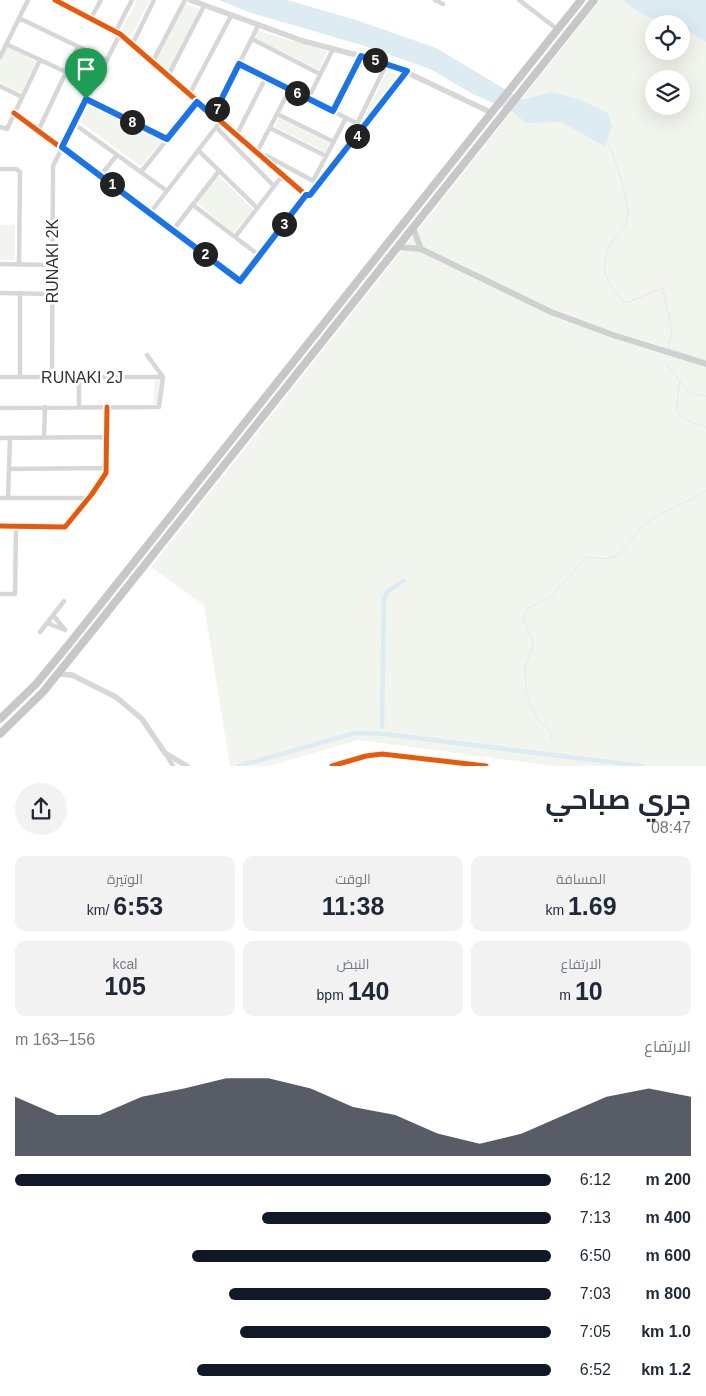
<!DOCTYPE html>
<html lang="ar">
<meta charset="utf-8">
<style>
body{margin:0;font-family:Helvetica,Cairo,sans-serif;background:#f2f2f3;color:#1f2937;direction:rtl;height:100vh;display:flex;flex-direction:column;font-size:19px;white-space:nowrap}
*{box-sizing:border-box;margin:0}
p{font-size:16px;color:#747a83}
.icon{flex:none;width:28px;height:28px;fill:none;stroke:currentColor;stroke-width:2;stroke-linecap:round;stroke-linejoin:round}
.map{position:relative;height:766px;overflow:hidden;direction:ltr}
.sheet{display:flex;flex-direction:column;background:#fff;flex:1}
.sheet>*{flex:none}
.buttons{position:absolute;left:645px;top:15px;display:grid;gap:10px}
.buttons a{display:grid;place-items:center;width:45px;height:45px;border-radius:50%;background:#fff;box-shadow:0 5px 20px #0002;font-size:25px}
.pin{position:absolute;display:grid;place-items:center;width:42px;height:42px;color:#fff;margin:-51px -21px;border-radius:50% 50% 50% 0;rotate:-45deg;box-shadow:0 0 5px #0007}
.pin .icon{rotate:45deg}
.km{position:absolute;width:25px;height:25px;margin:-12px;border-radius:50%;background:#222;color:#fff;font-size:14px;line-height:25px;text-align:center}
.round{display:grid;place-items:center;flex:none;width:52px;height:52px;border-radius:26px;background:#f2f2f3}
.overview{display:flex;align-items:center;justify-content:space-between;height:85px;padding:0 15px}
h1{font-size:28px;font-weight:700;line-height:38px}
.stats{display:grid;grid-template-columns:repeat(3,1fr);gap:8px;height:85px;padding:5px 15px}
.stats div{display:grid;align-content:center;border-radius:10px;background:#f2f2f3;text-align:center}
.stats b{font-size:25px;font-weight:700}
.stats small{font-size:14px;font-weight:400}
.stats p{font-size:14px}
.chart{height:140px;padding:10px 15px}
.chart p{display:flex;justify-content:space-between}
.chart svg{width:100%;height:90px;margin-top:5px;fill:#111827;opacity:.7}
ul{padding:0 15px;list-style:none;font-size:16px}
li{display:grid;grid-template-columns:80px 60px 1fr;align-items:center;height:38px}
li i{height:12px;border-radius:6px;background:#111827}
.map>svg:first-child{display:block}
</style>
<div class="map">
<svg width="706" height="766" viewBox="0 0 706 766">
<rect width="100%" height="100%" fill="#fff"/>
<path fill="#f1f5ed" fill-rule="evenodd" d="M137 0H150L131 37 122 30Z
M600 0H706V766H552L358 740 269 766H230L204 605 151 567ZM654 24H681V51H654ZM654 79H681V106H654Z
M185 4 200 9 168 71 156 60Z
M259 31 327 51 319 70 255 38Z
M6 46 36 62 21 93 0 82V59Z
M388 70 394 75V82L363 123 362 122Z
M89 105 162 140 141 166 80 122Z
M279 118 329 143 325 152 275 127Z
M218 175 253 209 234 233 197 203Z
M0 225H15V260H0Z
M155 380H160L158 404H153Z"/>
<path fill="#ddebf3" d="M219 0H287L356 20 436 48 523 100 551 92 578 99 608 113 612 127 604 146 561 122 526 123 513 112 471 93 430 69 365 46 251 13Z
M623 0H706V42L681 27V24C676 24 674 21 670 21 651 21 637 12 623 0Z"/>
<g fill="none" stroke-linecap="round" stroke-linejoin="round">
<path stroke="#ddebf3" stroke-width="1" d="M606 139C613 151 630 203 628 216 627 226 621 231 615 238 596 262 604 285 626 303L663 288 672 332 668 348 706 361
M665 362 689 393 706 396
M680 380C675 416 672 416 706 427
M551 741 552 733 538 720 526 693 525 667 533 647V641L523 619 527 609 550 597 587 557C596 558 608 561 617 555 629 548 634 532 645 524 664 510 686 504 706 491"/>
<path stroke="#ddebf3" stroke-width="4.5" d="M382 727 384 599 387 592 403 581
M239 766 355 733 385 734 641 766"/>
<path stroke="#d7d7d7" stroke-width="4.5" d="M55 0 120 34 307 196 310 195 407 71
M435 0 443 4
M519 0 557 29
M19 18 106 60
M91 18 101 0
M116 31 132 0
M252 39 320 74
M6 44 66 72
M132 45 154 0
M0 57 28 0
M152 63 185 0
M239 63 364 127
M168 76 204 6
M0 86 22 97
M290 89 256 154 267 156 319 184
M189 95 231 16
M86 99 167 139
M308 99 333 49
M333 111 361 56
M14 113 241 281 306 195
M277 114 334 142
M213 116 258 26
M73 123 167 191
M357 124 387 63
M0 127 7 129 40 60
M216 127 274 186
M270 128 326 156
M39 129 78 47
M236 136 266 77
M198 150 257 208
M0 169H16L20 172 19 265
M141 172 197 102
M100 176 117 155
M313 181 346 118
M193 205 260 256
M150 213 220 122
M173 230 219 171
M235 237 282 176
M0 264 51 265
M0 293 52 294
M20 293V377
M147 355 163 377
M0 377H163
M52 377 53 166 120 34
M79 407V377
M0 408 159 407 163 377
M44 437 45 407
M0 438 107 437
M9 469 107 468
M0 498H89
M8 498 10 438
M0 526 65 527 92 494 106 473 107 407
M0 594H15L16 526
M53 615 65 630
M47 623 65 630
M40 632 64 601
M166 754 173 766"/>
<path stroke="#d7d7d7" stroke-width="5.5" d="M190 0 303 41 387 63 490 112
M58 674 72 675 116 697 142 719 165 753 187 766
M332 766 366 756 382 754 486 766"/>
<path stroke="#d0d0d0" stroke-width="6" d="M413 228 421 249
M398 247 421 249 551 312 613 335 706 364"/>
<path stroke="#c7c7c7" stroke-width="8" d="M0 719 36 684 69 644 581 0
M0 734 43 692 93 630 594 0"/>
<defs>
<path id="cycleway" d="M55 0 120 34 307 196 310 195 407 71
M14 113 241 281 306 195
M0 526 65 527 92 494 106 473 107 407
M332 766 366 756 382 754 486 766"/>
</defs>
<use href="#cycleway" stroke="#fff" stroke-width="8"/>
<use href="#cycleway" stroke="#e8590c" stroke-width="5"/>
</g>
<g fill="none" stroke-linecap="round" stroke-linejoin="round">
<defs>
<path id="route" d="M361 56 407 71 310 195H306L240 281 62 147 86 99 167 139 197 102 213 116 239 64 333 111Z"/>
</defs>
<use href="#route" stroke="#fff" stroke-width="10"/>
<use href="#route" stroke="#1a73e8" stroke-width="6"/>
</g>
<g text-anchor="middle" stroke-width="5" stroke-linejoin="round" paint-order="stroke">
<g font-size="16" fill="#333" stroke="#fff">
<text transform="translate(52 261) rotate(-90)" y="6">RUNAKI 2K</text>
<text x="82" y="383">RUNAKI 2J</text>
</g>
</g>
</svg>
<div class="buttons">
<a><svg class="icon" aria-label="locate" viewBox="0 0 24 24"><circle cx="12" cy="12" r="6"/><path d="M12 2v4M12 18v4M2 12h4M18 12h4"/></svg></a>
<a><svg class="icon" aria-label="layers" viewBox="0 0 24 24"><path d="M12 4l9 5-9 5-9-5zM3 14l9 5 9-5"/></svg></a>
</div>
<div class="pin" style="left:86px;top:99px;background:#1e9e55"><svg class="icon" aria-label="arrive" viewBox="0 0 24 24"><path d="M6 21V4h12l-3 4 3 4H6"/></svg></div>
<b class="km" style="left:112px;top:184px">1</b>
<b class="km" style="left:205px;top:254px">2</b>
<b class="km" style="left:284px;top:224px">3</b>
<b class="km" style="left:357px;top:136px">4</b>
<b class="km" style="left:375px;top:60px">5</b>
<b class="km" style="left:297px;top:93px">6</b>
<b class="km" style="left:217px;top:109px">7</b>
<b class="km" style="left:132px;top:122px">8</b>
</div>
<section class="sheet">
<div class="overview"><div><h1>جري صباحي</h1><p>08:47</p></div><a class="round"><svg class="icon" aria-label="share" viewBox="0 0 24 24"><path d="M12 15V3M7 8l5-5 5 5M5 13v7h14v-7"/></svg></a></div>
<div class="stats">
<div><p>المسافة</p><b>1.69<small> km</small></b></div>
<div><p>الوقت</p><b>11:38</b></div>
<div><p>الوتيرة</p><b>6:53<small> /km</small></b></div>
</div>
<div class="stats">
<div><p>الارتفاع</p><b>10<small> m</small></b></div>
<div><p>النبض</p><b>140<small> bpm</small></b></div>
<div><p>kcal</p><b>105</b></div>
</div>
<div class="chart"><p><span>الارتفاع</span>156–163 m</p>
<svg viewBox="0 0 160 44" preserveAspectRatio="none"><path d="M0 44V15L10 24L20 24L30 15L40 11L50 6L60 6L70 11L80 20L90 24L100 33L110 38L120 33L130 24L140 15L150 11L160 15V44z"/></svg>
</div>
<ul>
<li><b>200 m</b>6:12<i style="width:100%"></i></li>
<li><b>400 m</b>7:13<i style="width:54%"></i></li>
<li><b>600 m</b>6:50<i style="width:67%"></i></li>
<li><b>800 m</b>7:03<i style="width:60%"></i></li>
<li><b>1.0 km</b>7:05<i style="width:58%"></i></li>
<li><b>1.2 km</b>6:52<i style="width:66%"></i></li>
</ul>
</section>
